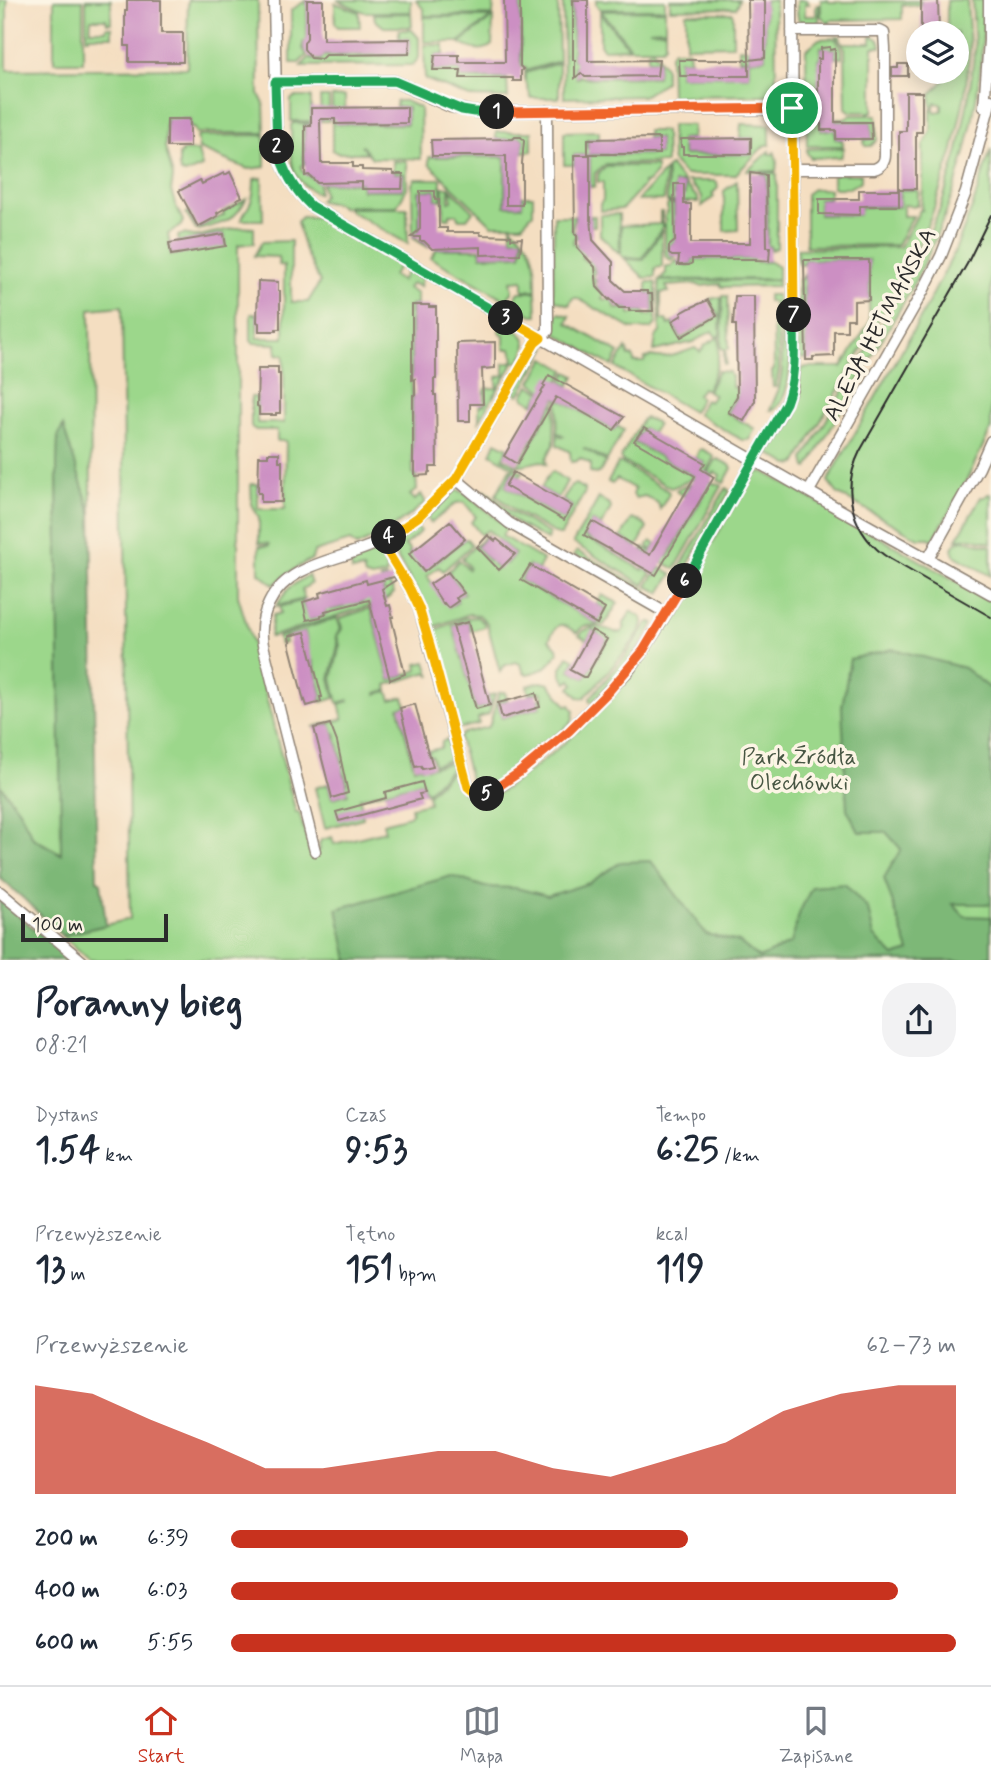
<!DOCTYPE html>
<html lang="pl">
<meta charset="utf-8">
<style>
body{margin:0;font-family:Mynerve,sans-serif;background:#f2f2f3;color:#1f2937;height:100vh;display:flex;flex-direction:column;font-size:26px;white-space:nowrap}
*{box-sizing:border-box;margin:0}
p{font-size:23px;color:#747a83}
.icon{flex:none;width:38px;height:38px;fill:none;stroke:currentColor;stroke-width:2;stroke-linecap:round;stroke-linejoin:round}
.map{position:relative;height:960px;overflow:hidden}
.details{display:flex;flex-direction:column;background:#fff;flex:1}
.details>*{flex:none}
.buttons{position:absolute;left:906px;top:21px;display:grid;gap:14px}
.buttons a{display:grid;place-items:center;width:63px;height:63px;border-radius:50%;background:#fff;box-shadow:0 4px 18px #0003;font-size:35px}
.scale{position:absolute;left:21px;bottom:18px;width:147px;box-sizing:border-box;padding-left:7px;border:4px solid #2b2b2b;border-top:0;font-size:19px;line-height:24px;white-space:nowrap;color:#2b2b2b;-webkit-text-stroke:5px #fcf5e5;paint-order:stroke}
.pin{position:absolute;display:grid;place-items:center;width:60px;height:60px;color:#fff;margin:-30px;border:4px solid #fff;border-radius:50%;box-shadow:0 2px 7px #0007}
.km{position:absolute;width:35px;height:35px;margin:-18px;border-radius:50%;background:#222;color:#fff;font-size:19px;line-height:35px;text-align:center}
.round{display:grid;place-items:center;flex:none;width:74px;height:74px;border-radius:28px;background:#f2f2f3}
.summary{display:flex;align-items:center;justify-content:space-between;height:119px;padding:0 35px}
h1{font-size:38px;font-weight:700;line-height:52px}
.stats{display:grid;grid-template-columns:repeat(3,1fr);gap:10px;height:119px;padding:7px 35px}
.stats div{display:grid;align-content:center}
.stats b{font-size:35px;font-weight:700}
.stats small{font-size:19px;font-weight:400}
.stats p{font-size:19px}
.chart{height:196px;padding:14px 35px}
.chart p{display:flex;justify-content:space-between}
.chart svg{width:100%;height:126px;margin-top:7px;fill:#c8321e;opacity:.7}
ul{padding:0 35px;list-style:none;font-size:23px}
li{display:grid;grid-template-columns:112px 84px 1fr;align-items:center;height:52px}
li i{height:18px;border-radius:9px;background:#c8321e}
.dock{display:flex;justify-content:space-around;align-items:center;height:98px;border-top:2px solid #e0e1e3;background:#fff;font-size:19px;color:#747a83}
.dock a{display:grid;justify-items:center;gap:4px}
.dock .on{color:#c8321e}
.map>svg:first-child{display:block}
</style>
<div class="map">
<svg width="991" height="961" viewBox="0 0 991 961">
<rect width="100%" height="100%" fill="#fcf5e5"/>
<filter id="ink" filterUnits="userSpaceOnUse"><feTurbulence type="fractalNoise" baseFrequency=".0143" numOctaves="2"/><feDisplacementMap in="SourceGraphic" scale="14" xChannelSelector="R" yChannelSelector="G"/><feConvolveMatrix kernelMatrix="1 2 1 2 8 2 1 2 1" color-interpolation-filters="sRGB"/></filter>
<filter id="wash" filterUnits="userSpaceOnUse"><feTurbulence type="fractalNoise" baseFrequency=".00686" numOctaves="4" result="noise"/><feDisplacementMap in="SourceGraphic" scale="28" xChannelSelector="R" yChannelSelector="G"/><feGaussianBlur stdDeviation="1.57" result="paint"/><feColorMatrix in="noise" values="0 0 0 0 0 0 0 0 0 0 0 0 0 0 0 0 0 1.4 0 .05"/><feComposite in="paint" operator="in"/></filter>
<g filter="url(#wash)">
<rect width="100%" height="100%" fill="#f4dec1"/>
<path fill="#9cd78b" stroke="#64815b" stroke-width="2" d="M0 0H7V70L187 68 188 0H258L259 94 264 104 265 133H196L194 128H190V119L166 120 165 147 173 177 171 191 175 204 183 221 180 227 168 234 171 255 226 245 224 234 179 242 178 236C186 232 190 237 199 236 218 232 235 226 254 228V243L238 245V596L252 642 296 813 299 812 310 852 320 850 319 845 321 840 332 837 334 844 385 831 383 823 410 816 412 813 411 807 429 803 428 794 455 768 458 770 465 794 481 805C539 767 595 722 638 667 656 643 671 616 686 589 706 553 727 518 747 482 752 475 755 471 764 472L791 487 991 601V960H90L62 936 130 919 122 306 90 309 91 513 63 427 57 462 62 854 33 838 19 810 0 785Z
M54 0H83V62H54Z
M86 0H111V23H107L106 19H91L90 30H106L107 27H112V36H89V38H86Z
M307 0V40L303 43V49L307 55 299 63H291V10Z
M337 0H411V12H364Z
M416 0H494L493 14V15L424 16V10Z
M520 0H558L559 61 525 71 526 67H522L521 61Z
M563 0H572L573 60H580L588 66H574L576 78H579V76L585 78 657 77 659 60H648V51L653 50 665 67V82L643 96 564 98Z
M596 0H665V9H600L596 4Z
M670 0H739L736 8 670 9Z
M765 0H775L776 84 768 95 671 96 670 54 674 50 689 51 690 60H679L680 76H749V60L739 59V48L749 49V60L765 58Z
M797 0H806L809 4H805V16H816V5H819V27C796 27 797 20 797 0Z
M821 0H828L829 2 921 1V5H902V19L830 20V25L821 16Z
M947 0H967L970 47 965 94 953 150 932 214 910 265 796 464 789 465 765 451 792 402 800 370 806 367H842L869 323V260H804V265H800L798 262 797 249 900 247 920 210H922L921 209 923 189V146L931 131V109H934L935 112 942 111V104L935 103 934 107 931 106V94L947 77V72H957V33H947Z
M972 0H984C984 82 968 164 935 239 920 275 900 309 880 343 856 385 832 426 808 468L806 467 804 459 904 285 923 248 941 206 958 150 969 95 975 49Z
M335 3 359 12 360 27H338L335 23Z
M665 10V29L649 30 665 31V45L662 48H631L601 11Z
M411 13 412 27H384L375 20 374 14Z
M600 13 629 48 603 49 600 44Z
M686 13H733V45L686 46Z
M424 17H491L459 42H424Z
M493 17 492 45C482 53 470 49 460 43Z
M399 30H412L419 38V58L413 65 301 66 310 57 314 60H321L323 56 408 55 410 39 399 38Z
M836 36H840L842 43H871V36C878 37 881 41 881 47H873V112H851L846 108 845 48Z
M835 38 842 49V58H835V49L821 47 820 58 818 59V121H821V131L835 129V139L842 140 843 146H807L806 50 819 39Z
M424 45H444V54L435 55 433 70H460L461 78 507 79 508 98 470 97 425 79Z
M559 63V98H531L525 79V73Z
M345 96V108L336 124H407V107H396V101H405L420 108 421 159 372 158 361 145 366 153H337L332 150V97Z
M294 97H311V118L321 119 320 97H329V120L328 121H291V100Z
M850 115H877V140L871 146H865L864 140 872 139 871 122H836V119H845Z
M293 123H312V125H304V164L301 166 302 171 319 183 318 194C285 178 292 156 291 125Z
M741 124 770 125V145H765L735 175H685L672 161 671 125H691L693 126 692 138 681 139 683 155 751 154 753 138H740Z
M599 131V139H587V148H589V155H574V165H564V132Z
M647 131H665L666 162 665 163 606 164 595 173V187H590V155L659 154V138H647Z
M496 132H532V151L522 152C522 145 527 143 521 137H515L513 139H496Z
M265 135V167L248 169 199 149 197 136Z
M844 148 841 157 811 158 807 153V149Z
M991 149V429L962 490 933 540 929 538H918L838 494 828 481 922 315 954 253 973 205Z
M181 151H198L202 167 185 174 181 173 179 167V154H181Z
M769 151V154H774V151L777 160 776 171H747Z
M429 157H505V206H522L523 196H533V213L522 225H492L429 164Z
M393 161 407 162V188L397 206H345L344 208 337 204 319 201 323 196 322 183H361L362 190H402L404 174 393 173Z
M607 166H656V173L648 182 642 183 645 184 622 209 600 211V204L603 200V182H598V174Z
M670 166 684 183H674V195H685L684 184 698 198V202H667V168Z
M665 171 664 200 637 201Z
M760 173H775L777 175V248L771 250 770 246H754L753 260 756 262H770L778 267V279L659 280 666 273V266H671L677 260 680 265H689L692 263V259H750V243H768L767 175Z
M833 174H861V181L849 188H833Z
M262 178 263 220H241C251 202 254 200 254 179Z
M415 179H441V200H436L435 190 419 191V231L416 233V238L420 242H423L429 248 413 238 412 184Z
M688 181H715L717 182 718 188 712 194 714 197 702 206V196Z
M737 181 738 230 724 231V191Z
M443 187H449V202L452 201 451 189 473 211 467 219H458L457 214H450L449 219 444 217Z
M813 189H829V198L819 199V215H859L860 207H899L900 190H918V206L903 205V216H913L897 245 806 246V194Z
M246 199C235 222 221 224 198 230H196L186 214 188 212 197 229 224 215 223 212Z
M669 204H674L675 243H672L669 246V254L675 257 671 260 665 256V216L668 211 667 206Z
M347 208H407L408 244 347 209Z
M660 212H662V228L642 258 623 257 621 256V226L660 224Z
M619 214 620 254 600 235V215Z
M554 216H595V226H591V217L574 218 572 230 577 235V238H574L573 243 576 244 577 246 586 253 582 258 587 262 590 260 594 266 593 270H596V273H593V278L596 279V282H594V285L604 294 602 298 605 301 610 298 615 305 614 307 616 309 630 308V314H635V311H643L645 315H651L653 311V294L647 293V282H654L656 284V324L651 329H632L577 298H573L569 305 555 300 553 296Z
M301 217H317L400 264 393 276 401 281 408 269 422 277 420 287 412 283 408 288 417 294V304L411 305 413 473 416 476 417 490 410 495 415 500 421 494 425 501V503C404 521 383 535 357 546L350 541 314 552 312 559C298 566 286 573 274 585L259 573V546H269V544L259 543V518L252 504 251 484H258V509H285L286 441H277V430H256L251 427V397H257V423H284V355L277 354 276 344 254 343 251 341V314H257V338H284V266L279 265 278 257 254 256 262 242 291 241V302H308L320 282 305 251 297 222Z
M511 227C536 245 536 261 536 290H523V280L511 281 513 291 506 300 431 258 437 249H480L481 256 521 255 523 239 511 238Z
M662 231V267L655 268V277L644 278 625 259 643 260Z
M804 275 806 359 801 358 798 352V281Z
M778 280V286L722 287 720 284 700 286 696 284 666 286 669 292 661 293V320H666L669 325 672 323 681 339 719 316 710 299 721 297 720 335 716 337 712 331 693 342 654 351 656 337 660 332 659 281Z
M519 292H536L537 315H532L512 303Z
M781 292 789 294C789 318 798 401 772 410H770L779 389 782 371Z
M768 295H777L779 369 776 387H773L772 371 774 370 773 302 768 301Z
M723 296H728L729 349H726V364H724V349L721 348Z
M559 313 570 316 567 323 619 353 612 366 560 336 553 330V319Z
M501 326C508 326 511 328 517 331 531 339 526 350 519 362H514L479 421V406L485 404V391L487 388H497V377L504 375V363H511L514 359 511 349H504V336L499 331Z
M719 337C719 360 717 371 706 390L702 388 697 395 701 398 693 412 615 367 626 348 629 356H633L634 362H644L645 358 650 357 651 356C665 360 682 353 695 348L700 352 705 345Z
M546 348 519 395 514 392 536 354Z
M545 358 565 370 552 394 549 395 531 382Z
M718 371 729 372 730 376H732V387L741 388 727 413 755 429 749 440H742L697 414 705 400 709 402 714 395 708 391Z
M567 372 575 376 569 386 564 383 556 397 614 430 618 424V427L624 430 607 460 583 448 606 462 600 472 596 474 590 472V468L591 464 580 458 577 461 571 462 570 452 557 445V434L562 437 564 436 557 432 558 400 555 397V394Z
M529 385 554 399 555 402 554 444 546 459 547 464 541 461 513 467 491 454 496 442 508 448 503 458 518 466 553 404 539 395 534 404 524 398 523 396Z
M645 418 656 422 657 425 652 433 643 428 640 434H638L634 442 696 477 705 463 696 458 699 450 702 449 713 455 714 457 705 474 671 488 622 461 621 457 642 420Z
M718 459 730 465 732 468 724 483 718 480 720 475 715 472 712 476 708 473 715 461Z
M618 463H621L668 491 669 494 660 509 658 503 645 496 635 498 633 494 635 489 617 479 612 484 608 482Z
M510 469H517L523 472 520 476 512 472 505 486 564 520 572 506 563 500 571 486 575 484 585 489V492L561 535H558L515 511 496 495Z
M551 472H553L567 481 558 498 541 488Z
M704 478 715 484 716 483 722 486 675 569 661 561 663 556 649 548 648 545 651 541 656 544 653 549 668 557 705 493 691 484 684 496 677 492 676 490Z
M726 488 730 491 683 573 678 571Z
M458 490 465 493 507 527 502 536 543 560 538 570 529 565 521 580 597 624 606 609 597 604 602 595 618 603 604 625 583 626 577 633C560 622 559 620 549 639L557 648 558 652C549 667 545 670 527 674L524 672 520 664 516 662 503 666 500 672 487 623 479 615 469 614 431 628 416 590 393 550 397 538 415 525 421 531 405 545 410 551 409 554 434 564 465 539H467L472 545 443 571 439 567 427 576 449 607 458 602 456 598 464 593 448 572 459 560 468 569 469 567 462 558 488 534 477 547 489 561 491 560 494 563 493 564 498 569 504 564H506L515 554 488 530 481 535 471 522 476 517 464 502 456 503 431 523 426 516 449 493Z
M485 490 510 511 549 534 547 540 518 524 482 495Z
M988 494H991V543L971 538 957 539 981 497H985Z
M599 498 609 504 611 508 601 526 592 521 584 536 643 570 651 555 642 550 644 547 652 552 647 570 651 572 644 585 573 543Z
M632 519C637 518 645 524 647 528L637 547 621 537Z
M964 540 991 546V576L954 555 952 549C954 542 958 541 964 540Z
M577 551 647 590 644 595 574 555Z
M372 553C384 554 388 565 386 575L372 578 365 576 363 569 352 571 351 562Z
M658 566 672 574 660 593 647 586 654 574 656 575 660 569Z
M308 575 311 584 302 589 304 599 276 606 289 588Z
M386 578 394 593 384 601 270 637 273 615 281 613 279 607 304 600 302 602 309 620 326 614 325 610 329 608 330 610 344 607V605L362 602 368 596 384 592 381 579Z
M374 607 375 609 371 610 390 680 418 670 417 664 426 662 431 677 428 672 387 685 388 690 376 693V694L388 691 391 700 404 697 406 706 399 708 414 768 421 766 422 768 427 766 428 768 453 762 454 766 426 793 422 782 360 798 363 818 325 828 315 788 328 784 332 798 348 794 346 784 347 783 340 762 342 761 335 733H333L330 724 313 727 343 719 339 704 348 701V700L338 703 332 679 340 645 337 636 342 629 340 618Z
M631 611 642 618C642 620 643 621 643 623 641 638 596 685 584 698L578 697 570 688 574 684 571 680 567 683 561 675V668L568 656 575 660 570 670 585 678 607 641 593 630 587 640 579 635C588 624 605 627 617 633L618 632 621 633 625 627 623 625Z
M477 617 484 623 485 627 471 631 468 621 453 626 476 709 491 705 488 696 495 694 489 714 478 718 479 724 462 728 457 727 432 631 465 618Z
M337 618 341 629 336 635 338 645 330 679 335 698 322 702 320 697 322 696 313 661H311L305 632 284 638 285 643 280 645 278 637Z
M650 622 654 623 653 625C637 654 615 678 593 702H590V698L625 657 647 624Z
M541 682 549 684 567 706 570 705 574 711 572 722 528 760 487 788C480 790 476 788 471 783L459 737 464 733 489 727 499 693 505 692 507 700 497 703 502 718 540 707 538 700 543 698 541 692 529 694 527 686Z
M447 739 452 759 434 765 432 756H429L428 751 441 748 442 742Z"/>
<path fill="#7db877" stroke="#547251" stroke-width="2" d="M63 426 91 513 97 880 101 883 106 925 62 936 24 899 0 878V785L19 810 33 838 61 854 57 462 58 437Z
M893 649 964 668 991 689V904H953L964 916 991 917V956L977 961 348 960 337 909 451 876 485 887 516 888 548 896 589 883 621 862 651 861 706 934 739 942 759 958 791 943 800 911 812 887 845 884 868 909 874 936 894 956 909 951 884 878 901 849 886 832H859L847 809 842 707 850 659Z
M0 900 71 960H0Z"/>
<g id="blocks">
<path fill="#cc8fc3" d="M127 0H161V33H183V62H129V46H125V11H127Z
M307 0H323V40L410 39 409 54 325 55 321 59 311 58 304 49V43L307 38Z
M504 0H520V66L523 69 521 71V81H513V78H460L461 70H433L435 55H459V62H505Z
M573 0H588V61L659 60 657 76 585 77 581 73 575 78V60H573Z
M748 0H765V58L749 60Z
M938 0 939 33H921V1Z
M830 47V50L835 49V122H871L872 139H836V130H821V121H818V59H821V48Z
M679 60H749V76H680Z
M898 64H908V76H892V68H898Z
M906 92H922V132H916V189H899V131H906Z
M407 107V123L335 124V119H320L321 163H353V167H362V170L393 171V174H403L402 189H362V182L317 183 309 175 305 176V126H311V108Z
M167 119H190V147H167Z
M515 137H521L524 141 522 163V205H506V156H432L431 140 513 139Z
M659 138V154H588V139Z
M751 138V154H683V147H681V139Z
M574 155H590V219L591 218 593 240 613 262V280L625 291H647V294H652L653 311H629V308H619L610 299 609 300 597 287 595 267 577 247V234H575Z
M230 172 242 197 237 199 238 201 217 213 218 216 198 227 179 191 200 180 202 184 224 173 225 175Z
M750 173 766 175 767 247H770L769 261 756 260V259H692V263L689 265H678L679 256H672L669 254V246L675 241 674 184H684V204H691V243H750Z
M859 190H899V206H860V215L819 214V199H859Z
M420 191H435V200H439V228H447V232H480L481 235 511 236V239L522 238 520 254 481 255V247L432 249 424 241H420V237H411L420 229Z
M224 234 226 246 171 255 169 243Z
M804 260H869V300L854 301V319H847V331H834V356L813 357V360H806Z
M258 281 278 282V291H280V329H276V331H259V323L257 322Z
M735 296H754L755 401 744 421 728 412 737 396 736 325H733Z
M708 300 717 316 681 337 672 321 682 315 681 313 690 308Z
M412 305H429V307H436V379H434V395H436L437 467H430V472L428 473V475L415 476V463H413V395H415V379L412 380Z
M495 342V368L482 369 483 404H470V421H458L457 343Z
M267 367H278V374H280V413H276V415H259V407L257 406 258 369H267Z
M549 375 624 417 614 430 556 397 517 464 504 456 545 386 543 385Z
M644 428 705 463 701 469 714 477 656 575 584 535 592 521 650 555 695 476 634 441Z
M268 453H279V461H282V502H261V493H258L259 456H268Z
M513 472 572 506 564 520 505 486Z
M450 521 465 539 424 572 409 554Z
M488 535 495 541 497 539 515 554 499 570 477 547Z
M530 565 605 609 597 624 521 580Z
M448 572 464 593 456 598 458 601 448 608 444 603 443 604 430 584Z
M394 577 396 580 382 589 387 606 390 605 393 617H391L405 674 390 680 369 600 325 611 326 614 321 615V617L307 620 303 602 320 597 319 593 366 580 367 584Z
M468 622 490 705 476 709 453 626Z
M592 630 607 639 586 677H583L570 670Z
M305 632 322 697H320L321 702 307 706 305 700 304 701 289 643 290 642 289 636Z
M536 693 540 707 502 718 498 703Z
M415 704 429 756H430L433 767 422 769 421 766 415 767 400 708Z
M330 724 337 742 348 793 332 798 314 728Z
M422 782 425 793 419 794 421 799 339 821 336 812 386 798 385 792Z"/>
</g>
</g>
<g filter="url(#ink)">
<use href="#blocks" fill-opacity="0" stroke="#908476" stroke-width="2"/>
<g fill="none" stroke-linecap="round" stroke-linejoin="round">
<defs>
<path id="minor" d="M274 0 277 149C284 172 293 189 311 206L851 516 991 594
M792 31H880L884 33 885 49V155C885 162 881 167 874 169H793
M275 82 394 81 451 107 474 112 792 109
M984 107 989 41V0
M456 479 509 523 666 613
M809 491 922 293 941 256 966 192 991 100
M381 541 410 589 419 608 468 787 477 795 480 796 491 793 520 772 569 731 628 671 643 651 660 624 782 411 792 388 794 367 792 0
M928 559 979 468 991 441
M315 851 263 645C260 630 262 617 269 603 290 560 345 561 383 540 411 525 436 503 456 479L535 343 548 331 547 111
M0 892 82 961"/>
</defs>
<use href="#minor" stroke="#908476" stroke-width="13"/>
<use href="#minor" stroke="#fff" stroke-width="10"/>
<path stroke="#2b2b2b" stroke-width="2" d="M991 215 967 264 860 451C840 491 852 535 890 559L991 617"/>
</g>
</g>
<g fill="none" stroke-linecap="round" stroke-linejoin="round" filter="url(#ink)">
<defs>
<path id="split-1" d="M497 112 792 108"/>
<path id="split-2" d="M277 147 275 82 394 81 462 110 474 112H497"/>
<path id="split-3" d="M277 147C283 171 293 189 311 206L506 318"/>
<path id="split-4" d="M389 537 418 517 456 479 535 343 541 338 506 318"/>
<path id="split-5" d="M389 537 381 541 410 589 419 608 430 645 468 787 477 795 487 794"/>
<path id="split-6" d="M487 794 520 772 569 731 609 691 643 651 685 581"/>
<path id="split-7" d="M685 581 786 403C797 375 794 345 794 315"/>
<path id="split-8" d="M792 108 794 315"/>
</defs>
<use href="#split-1" stroke="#fff" stroke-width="14"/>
<use href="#split-2" stroke="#fff" stroke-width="14"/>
<use href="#split-3" stroke="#fff" stroke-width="14"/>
<use href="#split-4" stroke="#fff" stroke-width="14"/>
<use href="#split-5" stroke="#fff" stroke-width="14"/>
<use href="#split-6" stroke="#fff" stroke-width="14"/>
<use href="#split-7" stroke="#fff" stroke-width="14"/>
<use href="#split-8" stroke="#fff" stroke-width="14"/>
<use href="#split-1" stroke="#f0652b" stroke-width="9"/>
<use href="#split-2" stroke="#22a559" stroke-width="9"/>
<use href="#split-3" stroke="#22a559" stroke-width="9"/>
<use href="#split-4" stroke="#f5b400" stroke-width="9"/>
<use href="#split-5" stroke="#f5b400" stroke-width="9"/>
<use href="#split-6" stroke="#f0652b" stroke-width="9"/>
<use href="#split-7" stroke="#22a559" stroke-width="9"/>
<use href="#split-8" stroke="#f5b400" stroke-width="9"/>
</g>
<g text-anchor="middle" stroke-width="7" stroke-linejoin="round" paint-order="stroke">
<g font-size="23" fill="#2b2b2b" stroke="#fcf5e5">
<text transform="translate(879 324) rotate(-62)" y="8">ALEJA HETMAŃSKA</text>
</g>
<g font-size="23" fill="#475643" stroke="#fcf5e5">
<text x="799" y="764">Park Źródła<tspan x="799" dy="26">Olechówki</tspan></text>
</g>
</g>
</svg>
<div class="buttons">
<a><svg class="icon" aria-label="layers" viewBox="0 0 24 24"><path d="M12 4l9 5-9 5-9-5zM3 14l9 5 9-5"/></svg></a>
</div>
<div class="scale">100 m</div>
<div class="pin" style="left:792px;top:108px;background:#1e9e55"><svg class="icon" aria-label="arrive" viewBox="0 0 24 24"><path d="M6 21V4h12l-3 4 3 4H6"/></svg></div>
<b class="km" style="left:497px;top:112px">1</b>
<b class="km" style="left:277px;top:147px">2</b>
<b class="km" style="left:506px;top:318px">3</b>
<b class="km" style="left:389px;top:537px">4</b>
<b class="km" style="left:487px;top:794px">5</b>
<b class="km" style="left:685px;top:581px">6</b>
<b class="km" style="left:794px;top:315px">7</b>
</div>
<section class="details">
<div class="summary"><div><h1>Poranny bieg</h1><p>08:21</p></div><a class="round"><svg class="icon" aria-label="share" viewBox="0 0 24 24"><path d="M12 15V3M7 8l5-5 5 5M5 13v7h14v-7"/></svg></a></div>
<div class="stats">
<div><p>Dystans</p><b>1.54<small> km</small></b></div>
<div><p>Czas</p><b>9:53</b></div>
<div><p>Tempo</p><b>6:25<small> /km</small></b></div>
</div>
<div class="stats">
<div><p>Przewyższenie</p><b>13<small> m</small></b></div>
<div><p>Tętno</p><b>151<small> bpm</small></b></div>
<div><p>kcal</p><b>119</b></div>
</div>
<div class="chart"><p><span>Przewyższenie</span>62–73 m</p>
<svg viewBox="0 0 160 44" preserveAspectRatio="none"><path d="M0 44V6L10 9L20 18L30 26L40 35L50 35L60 32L70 29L80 29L90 35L100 38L110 32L120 26L130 15L140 9L150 6L160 6V44z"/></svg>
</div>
<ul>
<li><b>200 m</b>6:39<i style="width:63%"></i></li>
<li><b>400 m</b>6:03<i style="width:92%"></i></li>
<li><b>600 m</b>5:55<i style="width:100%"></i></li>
</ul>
</section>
<nav class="dock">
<a class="on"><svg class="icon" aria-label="home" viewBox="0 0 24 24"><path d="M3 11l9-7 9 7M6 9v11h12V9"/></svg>Start</a>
<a><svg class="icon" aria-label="map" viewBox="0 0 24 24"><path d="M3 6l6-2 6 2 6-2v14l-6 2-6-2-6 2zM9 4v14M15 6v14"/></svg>Mapa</a>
<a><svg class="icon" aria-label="saved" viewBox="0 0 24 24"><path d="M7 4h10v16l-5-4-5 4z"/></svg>Zapisane</a>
</nav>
